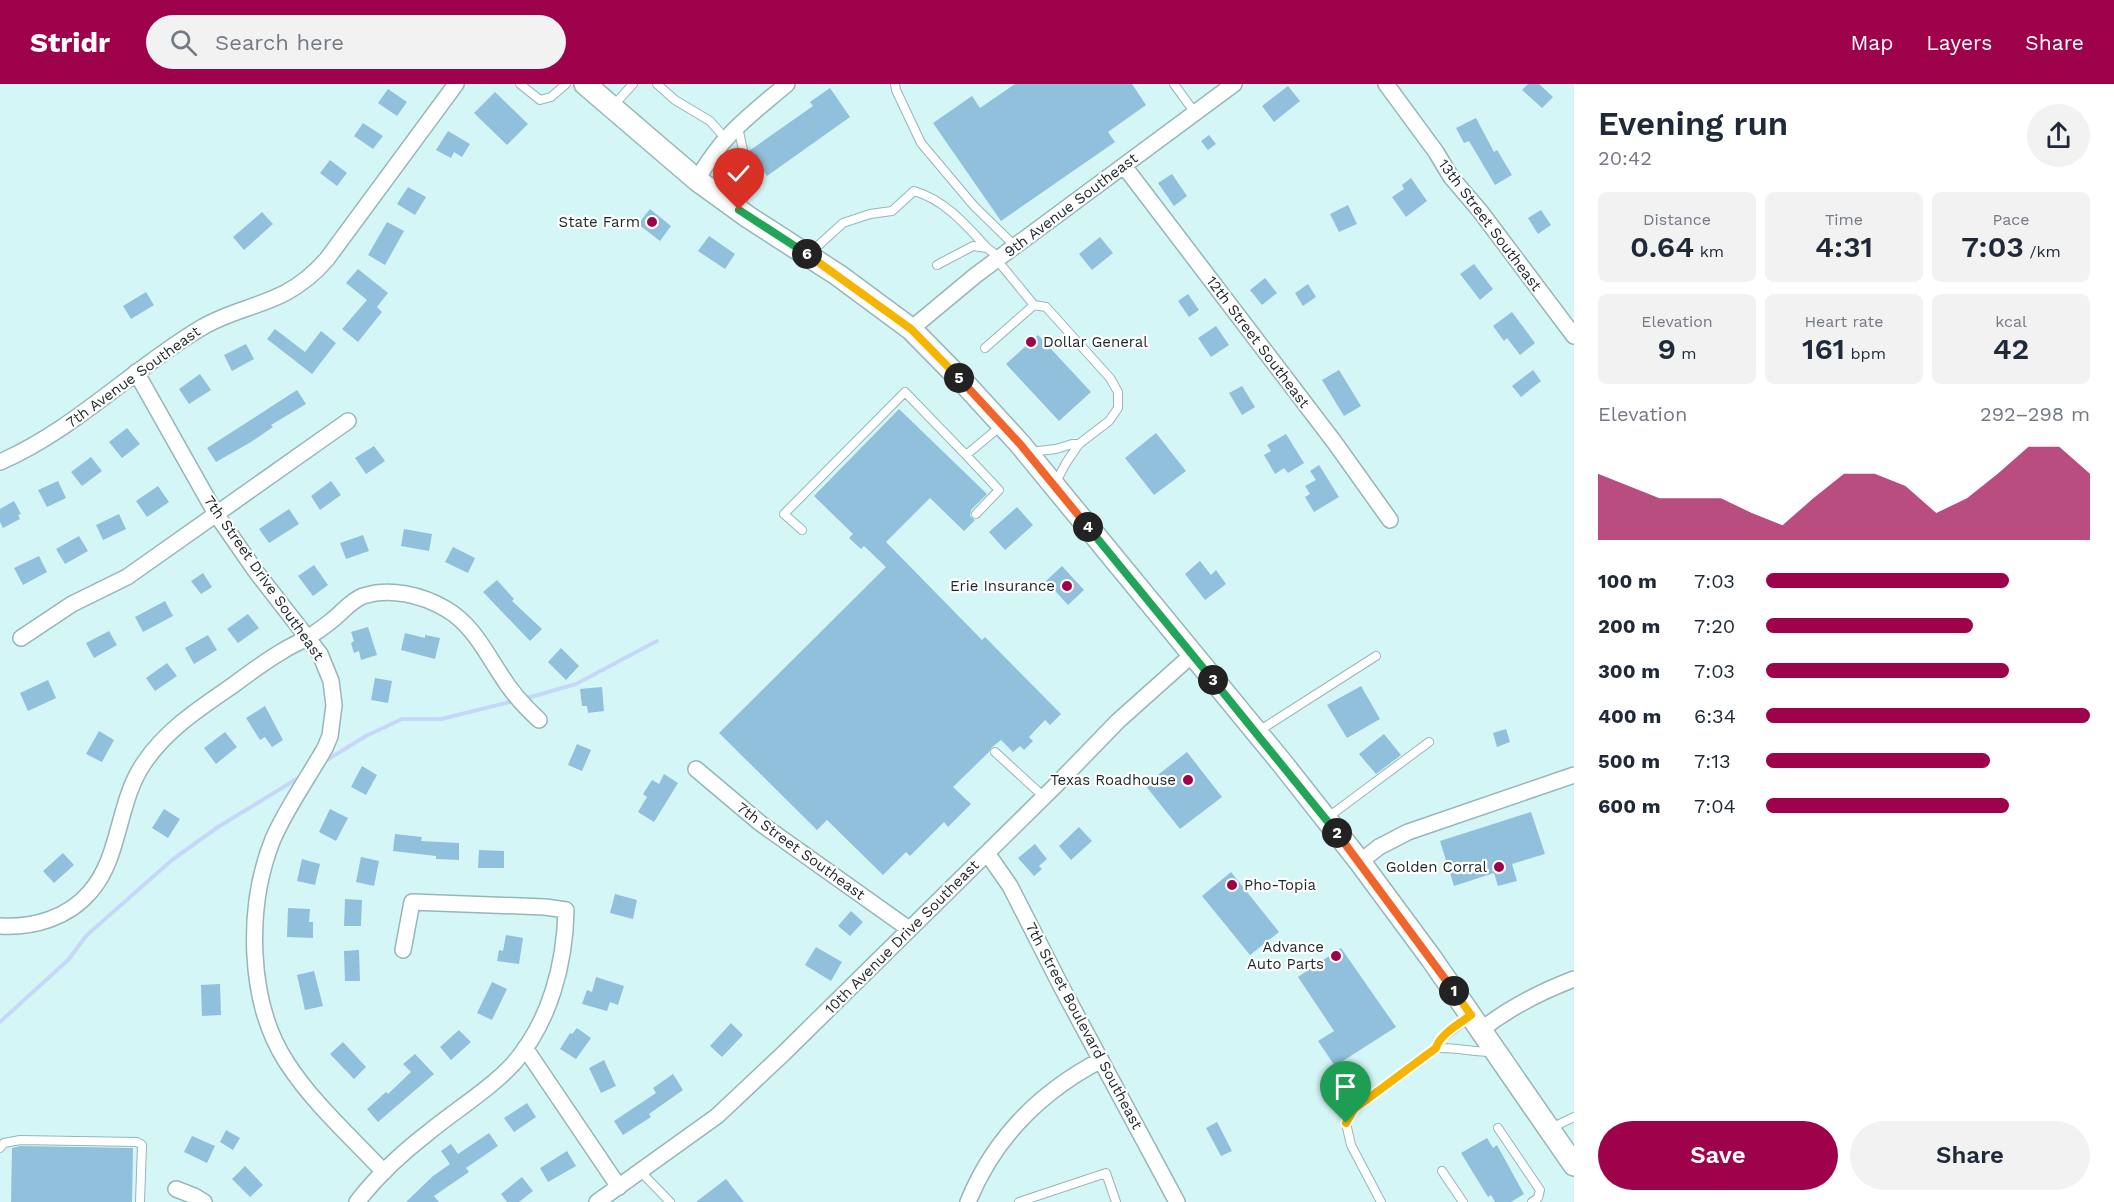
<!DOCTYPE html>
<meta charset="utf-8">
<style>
body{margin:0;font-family:"Work Sans",sans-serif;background:#f2f2f3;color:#1f2937;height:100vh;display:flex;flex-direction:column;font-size:22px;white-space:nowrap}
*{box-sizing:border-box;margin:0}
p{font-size:20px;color:#747a83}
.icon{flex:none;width:33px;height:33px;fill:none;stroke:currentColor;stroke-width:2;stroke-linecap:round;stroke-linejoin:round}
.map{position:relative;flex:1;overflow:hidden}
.panel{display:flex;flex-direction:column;background:#fff;width:540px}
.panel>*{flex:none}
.pin{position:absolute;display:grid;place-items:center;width:51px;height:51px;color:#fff;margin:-62px -26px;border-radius:50% 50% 50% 0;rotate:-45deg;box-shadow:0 0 6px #0007}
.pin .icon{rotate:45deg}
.km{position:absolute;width:30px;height:30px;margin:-15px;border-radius:50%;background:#222;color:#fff;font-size:16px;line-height:30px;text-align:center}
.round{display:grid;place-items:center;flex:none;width:63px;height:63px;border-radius:32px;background:#f2f2f3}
.headline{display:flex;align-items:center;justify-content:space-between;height:102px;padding:0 24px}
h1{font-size:33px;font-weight:600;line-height:45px}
.stats{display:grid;grid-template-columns:repeat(3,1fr);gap:9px;height:102px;padding:6px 24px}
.stats div{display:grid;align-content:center;border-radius:9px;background:#f2f2f3;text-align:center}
.stats b{font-size:30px;font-weight:600}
.stats small{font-size:16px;font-weight:400}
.stats p{font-size:16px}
.chart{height:168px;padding:12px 24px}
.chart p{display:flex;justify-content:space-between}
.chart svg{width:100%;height:108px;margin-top:6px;fill:#9d024b;opacity:.7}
.button{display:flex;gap:12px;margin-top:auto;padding:12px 24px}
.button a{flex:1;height:69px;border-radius:36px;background:#9d024b;color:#fff;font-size:24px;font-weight:600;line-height:69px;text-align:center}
.button a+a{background:#f2f2f3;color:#1f2937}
ul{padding:0 24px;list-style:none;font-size:20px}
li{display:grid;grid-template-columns:96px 72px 1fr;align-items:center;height:45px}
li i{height:15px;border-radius:8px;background:#9d024b}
header{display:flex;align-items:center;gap:36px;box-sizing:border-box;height:84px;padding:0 30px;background:#9d024b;color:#fff}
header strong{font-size:28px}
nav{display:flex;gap:33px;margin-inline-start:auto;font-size:21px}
.search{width:420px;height:54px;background:#f2f2f3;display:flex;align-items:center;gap:15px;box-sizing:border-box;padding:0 21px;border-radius:33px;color:#747a83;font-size:22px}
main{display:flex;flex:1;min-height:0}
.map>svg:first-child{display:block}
</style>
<header>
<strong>Stridr</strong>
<div class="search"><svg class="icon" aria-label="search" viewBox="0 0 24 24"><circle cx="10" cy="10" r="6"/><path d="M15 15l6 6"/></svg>Search here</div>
<nav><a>Map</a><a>Layers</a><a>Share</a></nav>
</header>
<main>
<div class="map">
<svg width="1574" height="1118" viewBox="0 0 1574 1118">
<rect width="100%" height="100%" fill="#d5f6f7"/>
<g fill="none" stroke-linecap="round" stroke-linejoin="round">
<path stroke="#c7d7f9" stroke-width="4" d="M524 615 576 600 657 557
M322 679 366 652 402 635H441L514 617
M0 938 68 876 87 851 172 776 218 743 300 693"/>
</g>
<path fill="#90c0db" d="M1015 0H1132L1146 21 1108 48 1115 58 1001 137 933 39 972 12 980 24Z
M1528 0H1539L1553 13 1542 24 1522 6Z
M1288 2 1300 17 1274 38 1262 22Z
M830 4 850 33 767 92 749 67 813 22 810 18Z
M388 5 407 18 397 32 378 19Z
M495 8 528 40 507 61 474 29Z
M1476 34 1494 68 1497 66 1512 91 1495 101 1469 57 1464 59 1456 44Z
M363 39 383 52 373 65 354 52Z
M448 47 470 60 462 73 454 68 451 74 436 66Z
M1209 51 1216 60 1208 66 1201 57Z
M330 76 347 89 337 102 320 89Z
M1172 90 1187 112 1174 122 1158 99Z
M1411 94 1427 117 1406 133 1392 113 1404 105 1402 101Z
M408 103 426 113 415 131 397 120Z
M1348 121 1357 140 1339 148 1330 130Z
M650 125 671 142 660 157 638 140Z
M1541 126 1551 141 1538 150 1528 134Z
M262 128 273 140 244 166 233 153Z
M387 138 404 147 385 181 368 171Z
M709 152 735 170 725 185 698 167Z
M1100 153 1113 169 1092 186 1079 170Z
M1474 180 1493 205 1480 216 1460 190Z
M358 185 388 209 377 223 382 228 358 258 342 245 367 216 346 199Z
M1265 194 1277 209 1262 221 1250 206Z
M1308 200 1316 213 1303 222 1295 209Z
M146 208 154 221 131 235 123 222Z
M1188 210 1199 226 1189 233 1178 217Z
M1512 228 1535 259 1520 271 1507 254 1504 257 1493 242Z
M1216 242 1229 261 1211 273 1198 254Z
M275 245 305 268 321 247 336 259 312 290 267 255Z
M1038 251 1091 308 1059 337 1006 280Z
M246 260 254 275 232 287 224 271Z
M1339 286 1361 322 1344 332 1322 296Z
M1533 286 1541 297 1521 313 1512 302Z
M200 290 211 306 189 320 179 305Z
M1242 302 1255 323 1242 331 1229 309Z
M297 306 306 320 271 341 273 343 251 358 216 378 207 364Z
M899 325 987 410 971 426 970 432 975 436 964 447 930 414 886 458 982 556 985 553 1061 630 1050 641 1045 636 1029 653 1033 657 1024 666 1020 662 1013 668 1001 656 991 664 989 668 953 703 971 720 948 743 944 738 910 772 906 768 883 791 827 736 817 746 719 649 886 483 864 462 861 465 849 454 853 450 814 412Z
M127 344 140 360 122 374 109 358Z
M1156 349 1186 387 1154 411 1125 374Z
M1286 350 1304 379 1288 389 1284 384 1275 390 1264 371 1271 367 1267 361Z
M374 362 385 377 366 390 355 374Z
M91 373 102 387 82 402 71 388Z
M1319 381 1339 413 1314 428 1305 413 1310 410 1305 402 1316 396 1310 387Z
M58 397 66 414 47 423 38 406Z
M331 397 341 411 320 426 311 412Z
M158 402 169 418 147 433 136 417Z
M14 417 21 430 18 431 20 435 3 444 0 438V425Z
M1017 423 1033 441 1005 466 989 448Z
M289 425 299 440 269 459 259 445Z
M119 430 126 445 103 456 96 441Z
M404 445 432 450 429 467 401 462Z
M363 451 369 467 346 475 340 459Z
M79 452 88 467 65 480 56 465Z
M453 463 475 474 468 489 445 478Z
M39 472 47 488 23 501 14 484Z
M1200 477 1211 491 1216 486 1226 500 1205 516 1185 490Z
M314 481 328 501 313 512 298 492Z
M1062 482 1084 506 1068 521 1046 497Z
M203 489 212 503 201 510 191 497Z
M497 496 514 515 512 517 542 545 530 557 483 508Z
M165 517 173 532 143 548 135 533Z
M248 530 259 544 238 559 227 545Z
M368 543 377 571 361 576 359 567 354 569 351 559 354 557 351 548Z
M109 547 117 561 94 574 86 559Z
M405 549 425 554V551L440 554 435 575 401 566Z
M208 551 217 566 194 580 185 564Z
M561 564 579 582 566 596 548 578Z
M167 579 177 592 155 607 146 594Z
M375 594 392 597 388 619 371 616Z
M48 596 56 614 28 627 20 609Z
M1361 602 1380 635 1347 654 1327 621Z
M602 603 604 627 588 629 587 622H582L580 605Z
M265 622 283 656 272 663 265 653 260 656 246 634Z
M1506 645 1510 658 1497 663 1493 649Z
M99 647 114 656 102 678 86 670Z
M225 648 237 663 216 680 204 664Z
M1384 650 1401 671 1376 690 1359 670Z
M577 660 591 666 582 687 568 681Z
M1187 668 1222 713 1180 745 1145 701Z
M362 682 377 691 366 711 351 703Z
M664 690 678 699 654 738 638 728 647 713 643 710 652 696 659 700Z
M164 725 180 735 168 754 152 744Z
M330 725 348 734 336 757 319 748Z
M1531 728 1545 770 1512 780 1517 797 1498 802 1494 789 1454 802 1440 757Z
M1079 743 1092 757 1071 776 1059 762Z
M395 750 422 753 421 757 459 759V776L436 775V772L393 767Z
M1035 760 1047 775 1039 782 1042 785 1034 792 1018 774Z
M479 766 504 767V784H478Z
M63 769 74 781 54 799 43 787Z
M361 773 379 777 374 802 356 798Z
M302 775 320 780 315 801 297 797Z
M1231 788 1279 848 1250 871 1202 812Z
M615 810 637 816 633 835 610 829Z
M345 815 362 816 361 842H344Z
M288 824 310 825 309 838H313V854L287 853Z
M851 827 863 838 850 852 838 842Z
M506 851 523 854 519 880 497 877 499 866 503 867Z
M816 863 842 878 831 897 805 881Z
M1341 864 1396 943 1335 982 1318 957 1334 947 1298 893Z
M359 866 360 897H345L344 867Z
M314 887 323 922 305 926 297 891Z
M596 893 624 902 618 921 610 918 607 927 582 920 587 906 592 908Z
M492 898 507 905 492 936 477 929Z
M220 900 221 931 202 932 201 901Z
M731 939 743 951 722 973 710 962Z
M577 944 591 954 576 975 560 965 570 949 572 950Z
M459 946 471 958 451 976 440 963Z
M343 958 366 983 354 995 330 970Z
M415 970 434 990 378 1038 367 1025 386 1008 388 1010 411 988 403 980Z
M604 976 616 1002 601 1009 589 984Z
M673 990 683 1006 649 1030 651 1033 623 1051 614 1037 656 1009 653 1004Z
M527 1019 536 1033 514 1048 504 1034Z
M1217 1038 1232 1067 1221 1072 1206 1044Z
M226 1046 240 1054 233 1066 220 1058Z
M489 1049 498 1062 466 1084 469 1088 434 1112 439 1118H406L433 1092 450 1080 441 1067 451 1060 458 1070Z
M192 1052 215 1062 207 1079 184 1068Z
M1487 1054 1493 1064 1497 1061 1524 1110 1511 1118H1495L1491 1111 1488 1113 1461 1069Z
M20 1062 133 1064 132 1118H11L12 1064Z
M567 1067 576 1082 548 1098 540 1084Z
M245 1082 263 1101 250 1113 232 1095Z
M522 1093 533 1107 519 1118H507L501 1110Z
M726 1095 744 1118H696Z"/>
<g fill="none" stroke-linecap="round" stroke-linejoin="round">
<defs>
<path id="lane" d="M520 0 540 16 551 13 566 0
M657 0 675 16 710 37 725 54
M895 0 896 6 921 59 974 122 1015 162
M1174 0 1195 29
M614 21 633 0
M738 43 750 98 739 126
M809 170 843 139 870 130 892 127 914 107C945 116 966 141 987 164
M937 181 973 162 987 164 1000 174
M1034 221 1046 223 1110 294 1118 308V324L1109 337 1079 360
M985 264 1034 221 997 176
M1029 368 1056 365 1072 360H1079L1066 379 1056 398
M966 371 999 406 976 430
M802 446 784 430 905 308 966 371 1001 342
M1257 648 1376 572
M995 668 1044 713
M1327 734 1429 658
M1436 964 1438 957 1469 933
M1498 1044 1540 1106 1538 1114 1532 1118
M1551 1044 1574 1033
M0 1064 4 1059 20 1056 137 1058 142 1061 140 1118
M1442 1087 1463 1118
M641 1088 670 1118
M1019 1118 1106 1089 1116 1118
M1381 1118 1351 1061 1346 1039 1354 1025 1436 964C1456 963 1473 968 1493 968"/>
<path id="street" d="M1386 0 1436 68 1451 93 1480 127 1574 252
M1124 82 1335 359 1390 436
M697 96C723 50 748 33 787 0
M911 245 976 191 1234 0
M136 288 216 430 257 489 320 570 331 597 334 621 330 652 325 664C308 694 287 723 273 755 246 822 247 918 287 979 313 1019 351 1053 384 1088
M0 378C74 346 132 285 201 244 227 228 258 223 285 209 302 200 315 189 327 175L456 0
M21 554 72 520 127 493 348 337
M696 685 760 739 909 845
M987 769 1010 802 1062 904 1177 1118
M1360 778 1379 763 1408 748 1574 691
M0 842C33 844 68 834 90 808 121 773 117 718 144 679 166 646 200 624 232 602 248 590 264 578 281 568 290 562 300 558 309 553 316 548 324 543 331 537 342 529 350 517 363 512 390 503 422 511 446 525 472 540 485 567 501 591 511 608 524 622 539 636
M1481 946C1510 923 1540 908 1574 895
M525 964 619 1103
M176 1105 194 1112 204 1118
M357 1118C377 1092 403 1068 429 1048 457 1025 489 1006 514 979 550 937 565 880 566 826L545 823 412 818 403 866
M597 1118 717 1032 784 969 1055 702 1118 637 1193 570
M968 1118C994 1054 1040 1008 1101 976"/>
<path id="secondary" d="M585 0 697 96 748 133 838 191 911 245 966 301 1020 360 1282 679 1360 778 1431 874 1574 1081"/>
</defs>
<use href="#lane" stroke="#96b6b7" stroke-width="10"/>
<use href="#street" stroke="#96b6b7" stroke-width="18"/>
<use href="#secondary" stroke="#96b6b7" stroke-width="24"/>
<use href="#lane" stroke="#fff" stroke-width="8"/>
<use href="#street" stroke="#fff" stroke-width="15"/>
<use href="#secondary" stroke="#fff" stroke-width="21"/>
</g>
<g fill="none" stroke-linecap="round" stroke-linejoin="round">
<defs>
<path id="split-1" d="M1346 1039 1354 1025 1436 964C1440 950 1459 940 1471 931L1454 907"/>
<path id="split-2" d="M1337 749 1454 907"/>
<path id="split-3" d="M1213 596 1337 749"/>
<path id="split-4" d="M1088 443 1213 596"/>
<path id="split-5" d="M959 294 1020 360 1088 443"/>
<path id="split-6" d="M807 170 911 245 959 294"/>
<path id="split-7" d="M739 126 807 170"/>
</defs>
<use href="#split-1" stroke="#fff" stroke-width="12"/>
<use href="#split-2" stroke="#fff" stroke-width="12"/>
<use href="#split-3" stroke="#fff" stroke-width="12"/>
<use href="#split-4" stroke="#fff" stroke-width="12"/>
<use href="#split-5" stroke="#fff" stroke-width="12"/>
<use href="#split-6" stroke="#fff" stroke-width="12"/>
<use href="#split-7" stroke="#fff" stroke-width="12"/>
<use href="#split-1" stroke="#f5b400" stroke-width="8"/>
<use href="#split-2" stroke="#f0652b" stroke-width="8"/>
<use href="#split-3" stroke="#22a559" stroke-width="8"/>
<use href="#split-4" stroke="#22a559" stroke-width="8"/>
<use href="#split-5" stroke="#f0652b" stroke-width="8"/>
<use href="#split-6" stroke="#f5b400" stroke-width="8"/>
<use href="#split-7" stroke="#22a559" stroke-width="8"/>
</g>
<g fill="#9d024b" stroke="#fff" stroke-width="2">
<circle cx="652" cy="138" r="6"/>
<circle cx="1031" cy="258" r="6"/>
<circle cx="1067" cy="502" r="6"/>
<circle cx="1188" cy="696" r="6"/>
<circle cx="1499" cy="783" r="6"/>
<circle cx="1232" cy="801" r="6"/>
<circle cx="1336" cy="872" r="6"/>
</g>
<g text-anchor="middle" stroke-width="4.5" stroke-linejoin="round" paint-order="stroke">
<g font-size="15" fill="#1c2829" stroke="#fff">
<text transform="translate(1071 121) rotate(-37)" y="5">9th Avenue Southeast</text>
<text transform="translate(1490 141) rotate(53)" y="5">13th Street Southeast</text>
<text transform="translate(1258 258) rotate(53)" y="5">12th Street Southeast</text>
<text transform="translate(133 293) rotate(-36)" y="5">7th Avenue Southeast</text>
<text transform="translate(264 494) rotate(55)" y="5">7th Street Drive Southeast</text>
<text transform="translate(801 767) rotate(36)" y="5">7th Street Southeast</text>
<text transform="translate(902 853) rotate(-45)" y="5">10th Avenue Drive Southeast</text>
<text transform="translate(1084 942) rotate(62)" y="5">7th Street Boulevard Southeast</text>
</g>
<g font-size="15" fill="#1c2829" stroke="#fff" text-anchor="end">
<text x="640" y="143">State Farm</text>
<text x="1043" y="263" text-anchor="start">Dollar General</text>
<text x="1055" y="507">Erie Insurance</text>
<text x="1176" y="701">Texas Roadhouse</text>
<text x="1487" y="788">Golden Corral</text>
<text x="1244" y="806" text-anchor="start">Pho-Topia</text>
<text x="1324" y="868">Advance<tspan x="1324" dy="17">Auto Parts</tspan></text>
</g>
</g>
</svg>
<div class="pin" style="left:1346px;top:1039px;background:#1e9e55"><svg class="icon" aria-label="arrive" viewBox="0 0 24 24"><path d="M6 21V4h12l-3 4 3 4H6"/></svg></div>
<div class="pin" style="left:739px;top:126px;background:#d93025"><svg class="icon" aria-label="check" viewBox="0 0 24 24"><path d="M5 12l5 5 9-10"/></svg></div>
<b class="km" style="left:1454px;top:907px">1</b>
<b class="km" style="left:1337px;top:749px">2</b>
<b class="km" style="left:1213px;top:596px">3</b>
<b class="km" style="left:1088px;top:443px">4</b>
<b class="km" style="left:959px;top:294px">5</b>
<b class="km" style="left:807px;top:170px">6</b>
</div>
<section class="panel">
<div class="headline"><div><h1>Evening run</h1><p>20:42</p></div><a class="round"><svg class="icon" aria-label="share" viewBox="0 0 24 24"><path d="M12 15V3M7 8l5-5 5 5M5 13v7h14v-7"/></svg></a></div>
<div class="stats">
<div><p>Distance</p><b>0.64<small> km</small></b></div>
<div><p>Time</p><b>4:31</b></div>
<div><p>Pace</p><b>7:03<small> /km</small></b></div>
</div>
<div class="stats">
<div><p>Elevation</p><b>9<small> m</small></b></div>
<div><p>Heart rate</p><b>161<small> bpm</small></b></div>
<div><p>kcal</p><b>42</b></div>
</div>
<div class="chart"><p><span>Elevation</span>292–298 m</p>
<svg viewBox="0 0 160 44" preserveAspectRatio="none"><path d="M0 44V17L10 22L20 27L30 27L40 27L50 33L60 38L70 27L80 17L90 17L100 22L110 33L120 27L130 17L140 6L150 6L160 17V44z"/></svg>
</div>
<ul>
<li><b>100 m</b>7:03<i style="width:75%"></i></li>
<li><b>200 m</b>7:20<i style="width:64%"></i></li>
<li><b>300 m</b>7:03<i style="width:75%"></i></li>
<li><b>400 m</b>6:34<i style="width:100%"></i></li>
<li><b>500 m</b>7:13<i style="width:69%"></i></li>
<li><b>600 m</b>7:04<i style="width:75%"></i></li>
</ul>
<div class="button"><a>Save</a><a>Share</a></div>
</section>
</main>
